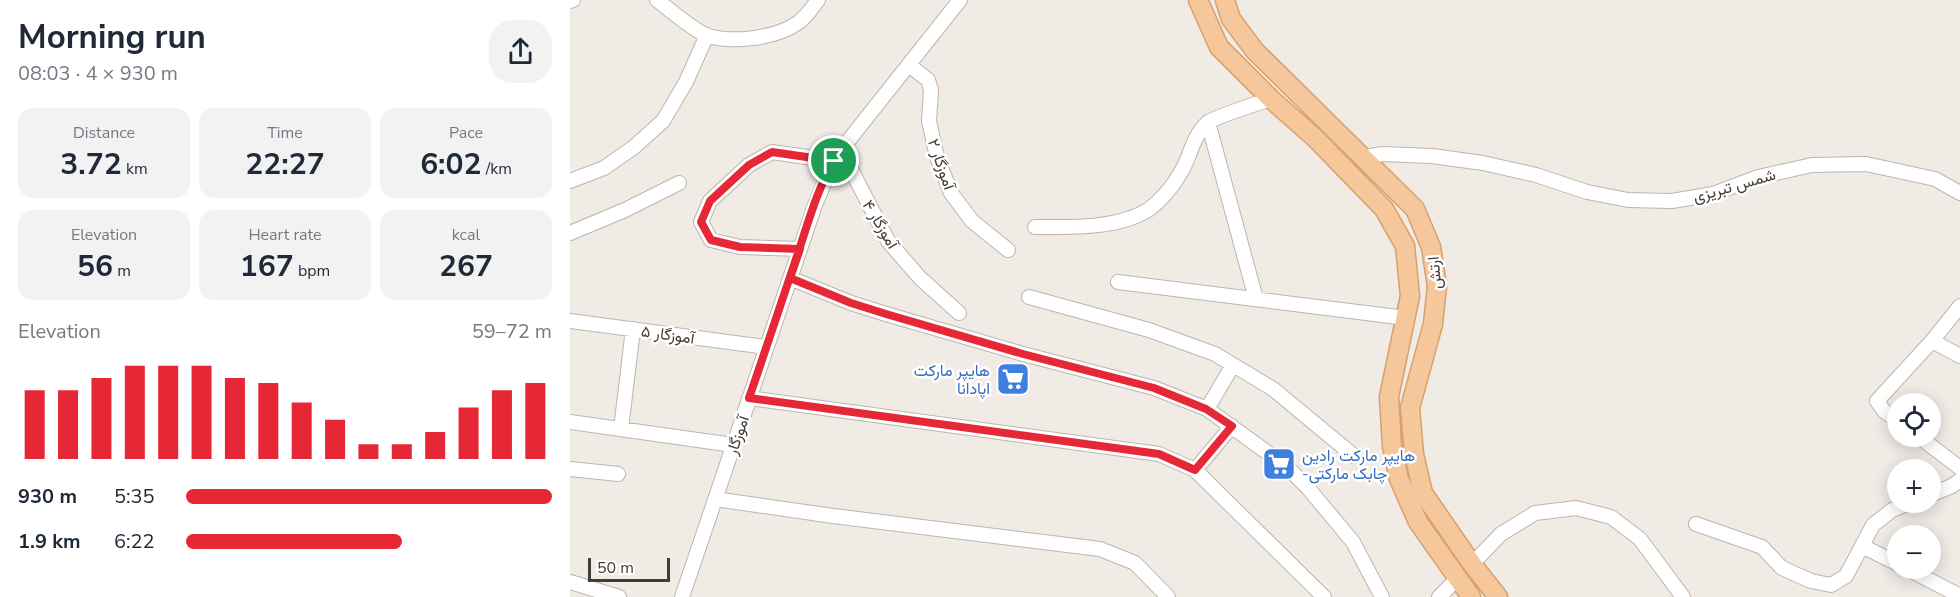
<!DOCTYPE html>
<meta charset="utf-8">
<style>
body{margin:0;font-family:"Nunito Sans",Vazirmatn,sans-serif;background:#f2f2f3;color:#1f2937;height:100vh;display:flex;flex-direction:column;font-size:22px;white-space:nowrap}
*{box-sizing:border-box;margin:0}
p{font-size:20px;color:#747a83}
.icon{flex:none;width:33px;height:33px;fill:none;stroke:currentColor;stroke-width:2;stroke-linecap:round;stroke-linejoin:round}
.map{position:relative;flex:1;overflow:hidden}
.drawer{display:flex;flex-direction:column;background:#fff;width:570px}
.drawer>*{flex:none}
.tools{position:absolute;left:1317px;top:393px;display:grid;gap:12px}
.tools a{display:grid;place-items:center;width:54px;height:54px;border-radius:50%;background:#fff;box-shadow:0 3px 15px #0003;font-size:30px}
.scale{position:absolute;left:18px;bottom:15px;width:82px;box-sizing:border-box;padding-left:6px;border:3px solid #433b36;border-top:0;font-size:16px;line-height:21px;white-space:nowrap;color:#433b36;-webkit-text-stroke:4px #fff;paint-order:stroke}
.pin{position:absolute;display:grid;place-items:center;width:51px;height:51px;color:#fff;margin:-26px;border:3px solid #fff;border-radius:50%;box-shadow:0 2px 6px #0007}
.round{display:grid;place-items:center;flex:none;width:63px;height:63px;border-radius:24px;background:#f2f2f3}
.summary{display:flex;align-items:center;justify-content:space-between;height:102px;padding:0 18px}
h1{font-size:33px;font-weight:700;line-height:45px}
.stats{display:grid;grid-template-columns:repeat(3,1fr);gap:9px;height:102px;padding:6px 18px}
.stats div{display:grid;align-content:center;border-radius:15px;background:#f2f2f3;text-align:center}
.stats b{font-size:30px;font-weight:700}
.stats small{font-size:16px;font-weight:400}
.stats p{font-size:16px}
.chart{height:168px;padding:12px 18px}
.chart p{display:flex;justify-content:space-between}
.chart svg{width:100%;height:108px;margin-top:6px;stroke:#e62836;stroke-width:6}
ul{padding:0 18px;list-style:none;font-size:20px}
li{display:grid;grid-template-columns:96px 72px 1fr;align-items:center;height:45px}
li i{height:15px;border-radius:8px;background:#e62836}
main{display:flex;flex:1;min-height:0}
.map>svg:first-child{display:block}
</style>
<main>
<section class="drawer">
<div class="summary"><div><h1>Morning run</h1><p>08:03 · 4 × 930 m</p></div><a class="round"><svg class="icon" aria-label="share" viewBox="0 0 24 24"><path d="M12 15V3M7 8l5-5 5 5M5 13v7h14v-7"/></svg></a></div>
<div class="stats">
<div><p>Distance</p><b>3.72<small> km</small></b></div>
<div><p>Time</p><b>22:27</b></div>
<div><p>Pace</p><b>6:02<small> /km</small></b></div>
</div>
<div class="stats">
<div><p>Elevation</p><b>56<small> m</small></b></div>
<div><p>Heart rate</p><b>167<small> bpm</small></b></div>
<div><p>kcal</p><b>267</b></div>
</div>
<div class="chart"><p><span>Elevation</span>59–72 m</p>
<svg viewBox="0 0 160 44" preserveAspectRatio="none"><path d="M5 44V16M15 44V16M25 44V11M35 44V6M45 44V6M55 44V6M65 44V11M75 44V13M85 44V21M95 44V28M105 44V38M115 44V38M125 44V33M135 44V23M145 44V16M155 44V13"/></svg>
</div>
<ul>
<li><b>930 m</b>5:35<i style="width:100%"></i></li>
<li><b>1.9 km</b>6:22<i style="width:59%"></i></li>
</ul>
</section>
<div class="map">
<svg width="1390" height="597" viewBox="0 0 1390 597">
<rect width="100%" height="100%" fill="#f1ebe6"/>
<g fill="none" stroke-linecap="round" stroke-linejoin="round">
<defs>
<path id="minor" d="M87 0C100 10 122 29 136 35 161 44 205 38 226 24 235 19 242 8 248 0
M0 1 3 0
M339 65 358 80 361 90 359 121 367 157 381 193 402 221 438 250
M638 122 686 299
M271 150 318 241 350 278 389 313
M794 157 813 154 862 156 913 163 966 175 1017 192 1058 200 1102 201 1143 194 1188 177 1242 165 1296 164 1365 179 1390 193
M0 181 34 168 64 147 93 121 116 82 137 35
M465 227C500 227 547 229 578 210 592 200 603 186 611 172 621 156 622 137 637 123 644 117 689 103 701 99
M0 233 55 210 109 183
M230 249 170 247 141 240 131 222 140 201 179 165 202 152 264 161
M220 278 281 303 316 314 453 354 584 388 637 409 716 466 738 488 783 542 812 597
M548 282 836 318
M459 297 579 330 645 354 703 389 784 456
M0 321 196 347
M1362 341 1390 356
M179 398 589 454 625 470 754 597
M637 409 663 365
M1328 421 1314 411 1307 401 1362 341 1390 306
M0 422 163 445
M51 429 63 329
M1348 436 1390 468
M0 469 48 474
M625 470 662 426
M1360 495 1382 486 1390 480
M145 499 263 516 530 549 565 563 598 597
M1126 524 1192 547 1212 568 1241 581 1261 585 1276 576 1303 525 1322 510 1342 502
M1292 546 1328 564
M902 564 931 534 965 513 1006 508 1041 517 1070 539 1113 597
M1336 568 1390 596
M0 582 49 597
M112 597 245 205 261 167 271 150 390 0
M869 597 887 579"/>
<path id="major" d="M628 0 649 47 701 99 745 138 814 209 835 246 840 296 819 397 822 446 829 479 848 522 901 597
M655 0 661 19 685 51 845 209 861 247 867 286 863 324 840 408 844 454 853 493 902 564 928 597"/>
</defs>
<use href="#minor" stroke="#bfb4ac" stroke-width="16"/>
<use href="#major" stroke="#d8a06d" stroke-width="21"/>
<use href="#minor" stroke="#fff" stroke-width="14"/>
<use href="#major" stroke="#f5c79b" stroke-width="18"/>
</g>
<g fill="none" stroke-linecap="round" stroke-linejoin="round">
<defs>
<path id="route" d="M264 161C246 191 237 227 226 259 210 306 195 352 179 398L589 454 625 470 662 426 636 409 584 388 453 354 316 314 281 303 220 278 230 249 170 247 141 240 131 222 140 201 179 165 202 152 264 161"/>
</defs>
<use href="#route" stroke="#fff" stroke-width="12"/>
<use href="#route" stroke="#e62836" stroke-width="8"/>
</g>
<defs>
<symbol id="supermarket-square" viewBox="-11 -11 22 22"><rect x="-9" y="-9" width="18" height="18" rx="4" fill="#3f7fe0" stroke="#fff"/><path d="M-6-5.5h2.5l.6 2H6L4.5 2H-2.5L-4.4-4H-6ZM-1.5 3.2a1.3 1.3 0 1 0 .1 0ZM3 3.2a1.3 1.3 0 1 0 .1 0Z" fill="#fff"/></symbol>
</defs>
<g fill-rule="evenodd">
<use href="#supermarket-square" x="424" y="360" width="38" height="38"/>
<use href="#supermarket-square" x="690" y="445" width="38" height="38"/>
</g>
<g text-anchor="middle" stroke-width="5" stroke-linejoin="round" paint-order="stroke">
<g font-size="16" fill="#433b36" stroke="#fff">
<text transform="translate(372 164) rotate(71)" y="6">آموزگار ۲</text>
<text transform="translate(1164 185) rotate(-16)" y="6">شمس تبریزی</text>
<text transform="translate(311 224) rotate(59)" y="6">آموزگار ۴</text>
<text transform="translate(864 273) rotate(-95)" y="6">ارتش</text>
<text transform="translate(98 334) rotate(8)" y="6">آموزگار ۵</text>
<text transform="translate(167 435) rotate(-71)" y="6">آموزگار</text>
</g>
<g font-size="16" fill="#366cbe" stroke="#fff" text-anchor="end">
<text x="420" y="376">هایپر مارکت<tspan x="420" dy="18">اپادانا</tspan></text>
<text x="732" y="461" text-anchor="start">هایپر مارکت رادین<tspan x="732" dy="18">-چابک مارکتی</tspan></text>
</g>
</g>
</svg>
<div class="tools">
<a><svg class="icon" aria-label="locate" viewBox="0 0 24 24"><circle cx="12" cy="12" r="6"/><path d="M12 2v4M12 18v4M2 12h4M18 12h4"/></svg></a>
<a>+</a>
<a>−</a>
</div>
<div class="scale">50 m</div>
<div class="pin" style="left:264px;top:161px;background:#1e9e55"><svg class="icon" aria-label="arrive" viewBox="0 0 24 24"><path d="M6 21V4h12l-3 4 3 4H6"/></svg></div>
</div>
</main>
